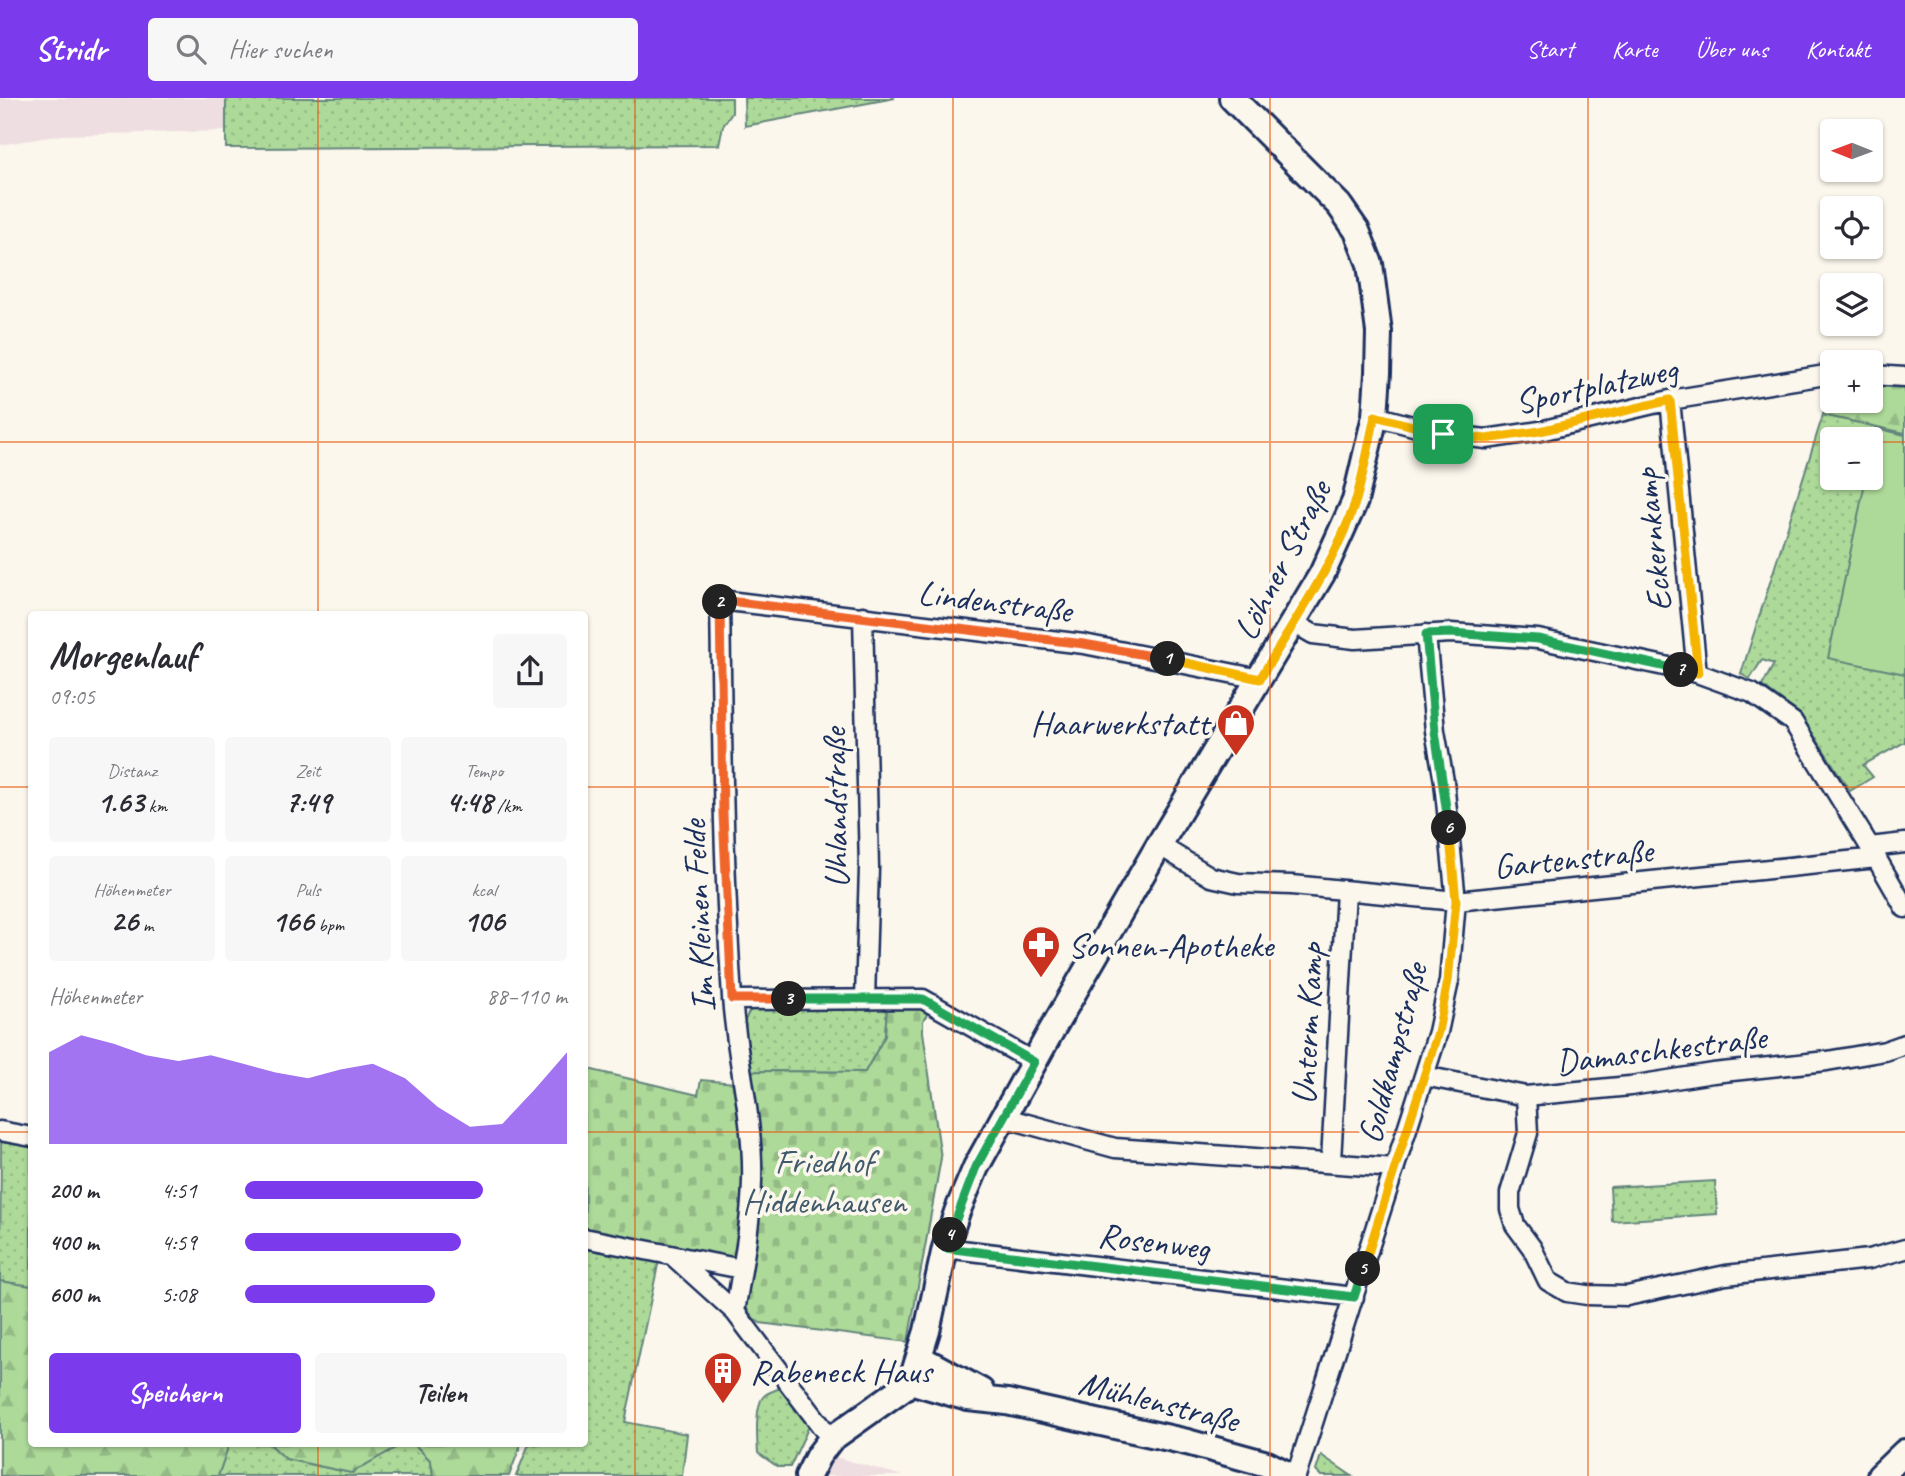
<!DOCTYPE html>
<html lang="de">
<meta charset="utf-8">
<style>
body{margin:0;font-family:Caveat,sans-serif;background:#f7f7f7;color:#2b2b33;height:100vh;display:flex;flex-direction:column;font-size:26px;white-space:nowrap}
*{box-sizing:border-box;margin:0}
p{font-size:23px;color:#7c7c81}
.icon{flex:none;width:38px;height:38px;fill:none;stroke:currentColor;stroke-width:2;stroke-linecap:round;stroke-linejoin:round}
.map{position:relative;flex:1;overflow:hidden}
.side{position:absolute;left:28px;top:513px;width:560px;height:836px;display:flex;flex-direction:column;background:#fff;border-radius:7px;box-shadow:0 2px 5px #0004}
.side>*{flex:none}
.needle{width:46px;rotate:271deg}
.tools{position:absolute;left:1820px;top:21px;display:grid;gap:14px}
.tools a{display:grid;place-items:center;width:63px;height:63px;border-radius:7px;background:#fff;box-shadow:0 2px 5px #0004;font-size:35px}
.pin{position:absolute;display:grid;place-items:center;width:60px;height:60px;color:#fff;margin:-30px;border-radius:14px;box-shadow:0 4px 10px #0006}
.km{position:absolute;width:35px;height:35px;margin:-18px;border-radius:50%;background:#222;color:#fff;font-size:19px;line-height:35px;text-align:center}
.round{display:grid;place-items:center;flex:none;width:74px;height:74px;border-radius:7px;background:#f7f7f7}
.summary{display:flex;align-items:center;justify-content:space-between;height:119px;padding:0 21px}
h1{font-size:38px;font-weight:700;line-height:52px}
.stats{display:grid;grid-template-columns:repeat(3,1fr);gap:10px;height:119px;padding:7px 21px}
.stats div{display:grid;align-content:center;border-radius:7px;background:#f7f7f7;text-align:center}
.stats b{font-size:30px;font-weight:700}
.stats small{font-size:19px;font-weight:400}
.stats p{font-size:19px}
.chart{height:196px;padding:14px 21px}
.chart p{display:flex;justify-content:space-between}
.chart svg{width:100%;height:126px;margin-top:7px;fill:#7c3aed;opacity:.7}
.action{display:flex;gap:14px;margin-top:auto;padding:14px 21px}
.action a{flex:1;height:80px;border-radius:7px;background:#7c3aed;color:#fff;font-size:28px;font-weight:700;line-height:80px;text-align:center}
.action a+a{background:#f7f7f7;color:#2b2b33}
ul{padding:0 21px;list-style:none;font-size:23px}
li{display:grid;grid-template-columns:112px 84px 1fr;align-items:center;height:52px}
li i{height:18px;border-radius:9px;background:#7c3aed}
header{display:flex;align-items:center;gap:42px;box-sizing:border-box;height:98px;padding:0 35px;background:#7c3aed;color:#fff}
header strong{font-size:33px}
nav{display:flex;gap:38px;margin-inline-start:auto;font-size:24px}
.search{width:490px;height:63px;background:#f7f7f7;display:flex;align-items:center;gap:18px;box-sizing:border-box;padding:0 24px;border-radius:7px;color:#7c7c81;font-size:26px}
.map>svg:first-child{display:block}
</style>
<header>
<strong>Stridr</strong>
<div class="search"><svg class="icon" aria-label="search" viewBox="0 0 24 24"><circle cx="10" cy="10" r="6"/><path d="M15 15l6 6"/></svg>Hier suchen</div>
<nav><a>Start</a><a>Karte</a><a>Über uns</a><a>Kontakt</a></nav>
</header>
<div class="map">
<svg width="1905" height="1378" viewBox="0 0 1905 1378">
<defs>
<pattern id="green-dots" width="8" height="8" patternUnits="userSpaceOnUse" patternTransform="scale(1.75)"><rect width="8" height="8" fill="#adda99"/><path d="M2 2h.1M6 6h.1" fill="none" stroke="#94bb86" stroke-width="1.8" stroke-linecap="round"/></pattern>
<pattern id="forest-firs" width="22" height="20" patternUnits="userSpaceOnUse" patternTransform="scale(1.75)"><rect width="22" height="20" fill="#adda99"/><path d="M5 1l3.5 6h-7zM16 11l3.5 6h-7z" fill="#94bb86"/></pattern>
<pattern id="cemetery-stones" width="16" height="16" patternUnits="userSpaceOnUse" patternTransform="scale(1.75)"><rect width="16" height="16" fill="#adda99"/><path d="M2 7V4a2 2 0 0 1 4 0v3zM10 15v-3a2 2 0 0 1 4 0v3z" fill="#94bb86"/></pattern>
</defs>
<rect width="100%" height="100%" fill="#fbf7ec"/>
<filter id="ink" filterUnits="userSpaceOnUse"><feTurbulence type="fractalNoise" baseFrequency=".0143" numOctaves="2"/><feDisplacementMap in="SourceGraphic" scale="14" xChannelSelector="R" yChannelSelector="G"/><feConvolveMatrix kernelMatrix="1 2 1 2 8 2 1 2 1" color-interpolation-filters="sRGB"/></filter>
<g filter="url(#ink)">
<path fill="#eedee1" d="M0 0H226V33L61 37 0 47Z
M832 1358 903 1378H822Z"/>
<path fill="url(#green-dots)" stroke="#64847c" stroke-width="2" fill-rule="evenodd" d="M226 0H732V15L723 28 719 47 226 50Z
M744 0H895L745 28Z
M1823 317 1905 335V644L1863 667 1873 679 1850 693 1801 617 1762 588 1774 566 1762 562 1750 581 1741 576ZM1832 341H1871V380H1832Z
M753 909H887L885 938 865 974 748 973C745 949 736 928 753 909Z
M1 1044 31 1049V1188L0 1183Z
M1715 1083 1717 1116 1612 1123 1610 1089Z
M585 1146 659 1162 625 1324 687 1336 682 1378H516L529 1346H584Z
M784 1289 810 1326 790 1369H778L758 1355C757 1342 755 1309 763 1299 767 1294 778 1291 784 1289Z
M229 1346H270L286 1361 351 1375 402 1346H414L431 1363 433 1378H218Z
M1321 1357 1352 1378H1321L1316 1373Z"/>
<path fill="url(#forest-firs)" stroke="#64847c" stroke-width="2" d="M1871 285 1905 287V335L1823 317 1832 286V303H1871Z
M0 1183 31 1188 32 1346H229L218 1378H0Z
M270 1346H402L351 1375 286 1361Z
M414 1346H521L509 1378H433L431 1363Z"/>
<path fill="url(#cemetery-stones)" stroke="#64847c" stroke-width="2" d="M887 909H923L929 913 923 923V934L941 1060 908 1244 760 1225C739 1213 741 1183 738 1162L585 1132 584 970 698 997 701 982 736 985 748 973 865 974 885 938Z"/>
<path fill="#adda99" stroke="#64847c" stroke-width="2" d="M1876 330 1905 337V576L1828 560 1866 380H1871V357Z"/>
<g fill="none" stroke-linecap="round" stroke-linejoin="round">
<defs>
<path id="street" d="M1871 277 1905 279
M1670 302 1697 575
M1375 318 1443 336 1486 341 1540 333 1670 302 1832 276
M863 518 869 770 865 901
M1294 525 1313 536 1355 541 1451 535 1538 541 1697 575 1752 595 1793 624 1870 749 1905 810
M1159 747 1211 779 1238 785 1292 787 1456 803 1877 760
M1870 749 1905 745
M732 902 923 901 1034 964
M1424 978 1526 998 1630 988 1713 975 1827 963 1885 953 1905 946
M1526 998 1528 1035 1510 1095V1111L1515 1127 1532 1150 1548 1183 1567 1194 1587 1197 1627 1198 1726 1177 1869 1161 1905 1151
M1002 1019 1115 1050 1395 1070
M0 1033 32 1039
M1331 1063 1346 793
M584 1140 742 1171
M945 1150 1354 1199
M673 1158 735 1214 831 1341
M735 1214C742 1170 751 1127 752 1083 754 1021 736 960 732 899 723 766 722 634 720 502L1084 546 1260 581
M1296 1378 1438 934 1449 883 1456 803 1444 683 1435 633 1426 536"/>
<path id="secondary" d="M920 1260 981 1293
M910 1283 968 1300 1007 1304 1187 1344 1267 1366 1291 1378
M808 1378 818 1358 831 1341 903 1290 913 1278 927 1233 945 1150 957 1114 976 1069 1049 937 1159 747 1322 476 1355 403 1375 318 1378 275 1379 234 1370 166 1357 133 1339 107 1232 0
M1880 1378 1905 1354"/>
</defs>
<use href="#street" stroke="#1b2f5e" stroke-width="23"/>
<use href="#secondary" stroke="#1b2f5e" stroke-width="30"/>
<use href="#street" stroke="#fbf7ec" stroke-width="18"/>
<use href="#secondary" stroke="#fbf7ec" stroke-width="24"/>
</g>
</g>
<g fill="none" stroke-linecap="round" stroke-linejoin="round" filter="url(#ink)">
<defs>
<path id="split-1" d="M1168 561 1260 581C1293 525 1336 464 1356 402 1364 374 1369 346 1375 318L1443 336"/>
<path id="split-2" d="M720 504V502L1084 546 1168 561"/>
<path id="split-3" d="M720 504 723 716 732 901H789"/>
<path id="split-4" d="M789 901H923L1034 964 976 1069 950 1137"/>
<path id="split-5" d="M950 1137 945 1150 1354 1199 1363 1171"/>
<path id="split-6" d="M1363 1171 1438 934 1448 883 1456 803 1449 730"/>
<path id="split-7" d="M1449 730 1435 633 1426 536 1451 535 1538 541 1681 572"/>
<path id="split-8" d="M1443 336 1486 341 1540 333 1670 302 1698 575 1681 572"/>
</defs>
<use href="#split-1" stroke="#fff" stroke-width="14"/>
<use href="#split-2" stroke="#fff" stroke-width="14"/>
<use href="#split-3" stroke="#fff" stroke-width="14"/>
<use href="#split-4" stroke="#fff" stroke-width="14"/>
<use href="#split-5" stroke="#fff" stroke-width="14"/>
<use href="#split-6" stroke="#fff" stroke-width="14"/>
<use href="#split-7" stroke="#fff" stroke-width="14"/>
<use href="#split-8" stroke="#fff" stroke-width="14"/>
<use href="#split-1" stroke="#f5b400" stroke-width="9"/>
<use href="#split-2" stroke="#f0652b" stroke-width="9"/>
<use href="#split-3" stroke="#f0652b" stroke-width="9"/>
<use href="#split-4" stroke="#22a559" stroke-width="9"/>
<use href="#split-5" stroke="#22a559" stroke-width="9"/>
<use href="#split-6" stroke="#f5b400" stroke-width="9"/>
<use href="#split-7" stroke="#22a559" stroke-width="9"/>
<use href="#split-8" stroke="#f5b400" stroke-width="9"/>
</g>
<path fill="none" stroke="#e8590c" stroke-width="2" stroke-opacity="0.55" d="M318 0V516M635 0V1378M953 0V1378M1270 0V1378M1588 0V1378M0 344H1832M1871 344H1905M0 689H32M584 689H1905M0 1034H32M584 1034H1905M318 1346V1378"/>
<defs>
<symbol id="shop-pin" viewBox="-11 -11 22 30"><path d="M0 17L-7.5 6A9.5 9.5 0 1 1 7.5 6Z" fill="#c8321e" stroke="#fbf7ec"/><path d="M-5-2.5h2.3a2.7 3.5 0 0 1 5.4 0H5L5.5 6h-11ZM-1.5-2.5h3a1.5 2.3 0 0 0-3 0Z" fill="#fff"/></symbol>
<symbol id="pharmacy-pin" viewBox="-11 -11 22 30"><path d="M0 17L-7.5 6A9.5 9.5 0 1 1 7.5 6Z" fill="#c8321e" stroke="#fbf7ec"/><path d="M-2-6h4v4h4v4h-4v4h-4v-4h-4v-4h4Z" fill="#fff"/></symbol>
<symbol id="building-pin" viewBox="-11 -11 22 30"><path d="M0 17L-7.5 6A9.5 9.5 0 1 1 7.5 6Z" fill="#c8321e" stroke="#fbf7ec"/><path d="M-4-6H4V6H1V3H-1V6H-4ZM-2.5-4.3h1.7v1.8h-1.7ZM.8-4.3h1.7v1.8H.8ZM-2.5-1h1.7V.8h-1.7ZM.8-1h1.7V.8H.8Z" fill="#fff"/></symbol>
</defs>
<g fill-rule="evenodd">
<use href="#shop-pin" x="1214" y="603" width="44" height="60"/>
<use href="#pharmacy-pin" x="1019" y="825" width="44" height="60"/>
<use href="#building-pin" x="701" y="1251" width="44" height="60"/>
</g>
<g text-anchor="middle" stroke-width="7" stroke-linejoin="round" paint-order="stroke">
<g font-size="35" fill="#1b2f5e" stroke="#fbf7ec">
<text transform="translate(1596 287) rotate(-12)" y="12">Sportplatzweg</text>
<text transform="translate(1652 442) rotate(-96)" y="12">Eckernkamp</text>
<text transform="translate(1282 462) rotate(-63)" y="12">Löhner Straße</text>
<text transform="translate(995 503) rotate(7)" y="12">Lindenstraße</text>
<text transform="translate(835 710) rotate(-91)" y="12">Uhlandstraße</text>
<text transform="translate(1573 760) rotate(-6)" y="12">Gartenstraße</text>
<text transform="translate(698 818) rotate(-93)" y="12">Im Kleinen Felde</text>
<text transform="translate(1307 926) rotate(-87)" y="12">Unterm Kamp</text>
<text transform="translate(1661 951) rotate(-7)" y="12">Damaschkestraße</text>
<text transform="translate(1392 955) rotate(-75)" y="12">Goldkampstraße</text>
<text transform="translate(1154 1143) rotate(7)" y="12">Rosenweg</text>
<text transform="translate(1159 1303) rotate(14)" y="12">Mühlenstraße</text>
</g>
<g font-size="35" fill="#1b2f5e" stroke="#fbf7ec" text-anchor="start">
<text x="1209" y="637" text-anchor="end">Haarwerkstatt</text>
<text x="1068" y="859">Sonnen-Apotheke</text>
<text x="750" y="1285">Rabeneck Haus</text>
</g>
<g font-size="35" fill="#405a6d" stroke="#fbf7ec">
<text x="824" y="1075">Friedhof<tspan x="824" dy="40">Hiddenhausen</tspan></text>
</g>
</g>
</svg>
<div class="tools">
<a><svg class="needle" viewBox="-14 -14 28 28"><path d="M0-13l5 13h-10z" fill="#e53935"/><path d="M0 13l5-13h-10z" fill="#7c7c81"/></svg></a>
<a><svg class="icon" aria-label="locate" viewBox="0 0 24 24"><circle cx="12" cy="12" r="6"/><path d="M12 2v4M12 18v4M2 12h4M18 12h4"/></svg></a>
<a><svg class="icon" aria-label="layers" viewBox="0 0 24 24"><path d="M12 4l9 5-9 5-9-5zM3 14l9 5 9-5"/></svg></a>
<a>+</a>
<a>−</a>
</div>
<div class="pin" style="left:1443px;top:336px;background:#1e9e55"><svg class="icon" aria-label="arrive" viewBox="0 0 24 24"><path d="M6 21V4h12l-3 4 3 4H6"/></svg></div>
<b class="km" style="left:1168px;top:561px">1</b>
<b class="km" style="left:720px;top:504px">2</b>
<b class="km" style="left:789px;top:901px">3</b>
<b class="km" style="left:950px;top:1137px">4</b>
<b class="km" style="left:1363px;top:1171px">5</b>
<b class="km" style="left:1449px;top:730px">6</b>
<b class="km" style="left:1681px;top:572px">7</b>
<section class="side">
<div class="summary"><div><h1>Morgenlauf</h1><p>09:05</p></div><a class="round"><svg class="icon" aria-label="share" viewBox="0 0 24 24"><path d="M12 15V3M7 8l5-5 5 5M5 13v7h14v-7"/></svg></a></div>
<div class="stats">
<div><p>Distanz</p><b>1.63<small> km</small></b></div>
<div><p>Zeit</p><b>7:49</b></div>
<div><p>Tempo</p><b>4:48<small> /km</small></b></div>
</div>
<div class="stats">
<div><p>Höhenmeter</p><b>26<small> m</small></b></div>
<div><p>Puls</p><b>166<small> bpm</small></b></div>
<div><p>kcal</p><b>106</b></div>
</div>
<div class="chart"><p><span>Höhenmeter</span>88–110 m</p>
<svg viewBox="0 0 160 44" preserveAspectRatio="none"><path d="M0 44V12L10 6L20 9L30 13L40 15L50 13L60 16L70 19L80 21L90 18L100 16L110 21L120 31L130 38L140 37L150 25L160 12V44z"/></svg>
</div>
<ul>
<li><b>200 m</b>4:51<i style="width:74%"></i></li>
<li><b>400 m</b>4:59<i style="width:67%"></i></li>
<li><b>600 m</b>5:08<i style="width:59%"></i></li>
</ul>
<div class="action"><a>Speichern</a><a>Teilen</a></div>
</section>
</div>
